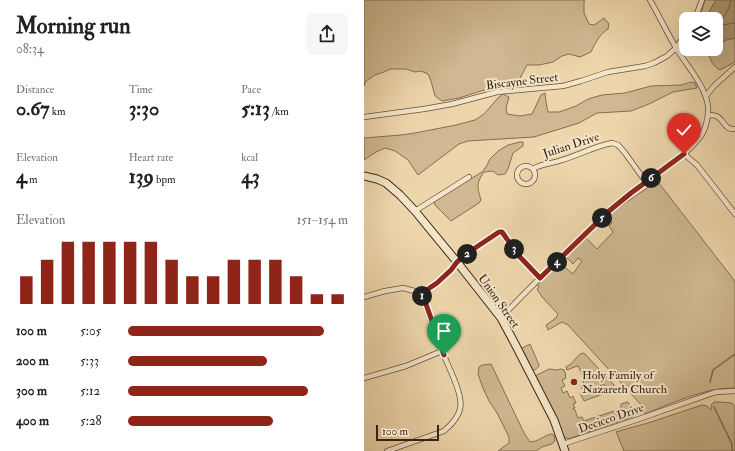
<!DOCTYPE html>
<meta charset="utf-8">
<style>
body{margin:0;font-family:"IM FELL Double Pica",serif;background:#f6f6f6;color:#202124;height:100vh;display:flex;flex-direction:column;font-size:15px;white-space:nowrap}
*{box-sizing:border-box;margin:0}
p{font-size:13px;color:#757577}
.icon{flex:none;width:22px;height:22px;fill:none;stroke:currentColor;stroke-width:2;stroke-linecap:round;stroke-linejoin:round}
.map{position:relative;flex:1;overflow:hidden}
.details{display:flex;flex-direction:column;background:#fff;width:364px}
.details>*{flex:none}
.controls{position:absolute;left:315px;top:12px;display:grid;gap:8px}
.controls a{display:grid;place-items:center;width:44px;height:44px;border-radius:8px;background:#fff;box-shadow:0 4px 16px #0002;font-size:20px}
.scale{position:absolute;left:12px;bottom:10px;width:63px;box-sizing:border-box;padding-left:4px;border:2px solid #392612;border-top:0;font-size:11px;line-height:14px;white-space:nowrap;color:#392612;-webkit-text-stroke:3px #f4e4c9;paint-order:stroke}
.pin{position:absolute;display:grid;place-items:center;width:34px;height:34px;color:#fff;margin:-41px -17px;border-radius:50% 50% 50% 0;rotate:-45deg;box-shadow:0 0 4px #0007}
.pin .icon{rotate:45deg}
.km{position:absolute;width:20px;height:20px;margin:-10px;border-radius:50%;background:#222;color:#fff;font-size:11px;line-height:20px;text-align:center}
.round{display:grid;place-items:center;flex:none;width:42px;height:42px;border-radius:8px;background:#f6f6f6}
.summary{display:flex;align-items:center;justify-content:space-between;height:68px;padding:0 16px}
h1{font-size:22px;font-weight:700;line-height:30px}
.metrics{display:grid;grid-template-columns:repeat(3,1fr);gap:6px;height:68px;padding:4px 16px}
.metrics div{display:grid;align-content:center}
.metrics b{font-size:20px;font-weight:700}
.metrics small{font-size:11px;font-weight:400}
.metrics p{font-size:11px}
.chart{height:112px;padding:8px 16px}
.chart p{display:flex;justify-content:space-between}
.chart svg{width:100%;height:72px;margin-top:4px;stroke:#8f2418;stroke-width:6}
ul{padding:0 16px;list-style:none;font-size:13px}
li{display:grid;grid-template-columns:64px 48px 1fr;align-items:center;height:30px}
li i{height:10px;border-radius:5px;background:#8f2418}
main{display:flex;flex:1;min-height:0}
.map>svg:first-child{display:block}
</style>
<main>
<section class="details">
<div class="summary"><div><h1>Morning run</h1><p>08:34</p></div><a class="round"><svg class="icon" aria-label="share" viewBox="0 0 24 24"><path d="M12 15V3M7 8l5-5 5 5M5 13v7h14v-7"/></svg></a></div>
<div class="metrics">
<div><p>Distance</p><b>0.67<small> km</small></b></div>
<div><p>Time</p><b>3:30</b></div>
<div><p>Pace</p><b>5:13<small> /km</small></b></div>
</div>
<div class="metrics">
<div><p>Elevation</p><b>4<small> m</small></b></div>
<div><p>Heart rate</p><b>139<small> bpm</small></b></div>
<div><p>kcal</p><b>43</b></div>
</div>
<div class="chart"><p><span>Elevation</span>151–154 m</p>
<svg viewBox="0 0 160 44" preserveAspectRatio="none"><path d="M5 44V27M15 44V17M25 44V6M35 44V6M45 44V6M55 44V6M65 44V6M75 44V17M85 44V27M95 44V27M105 44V17M115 44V17M125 44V17M135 44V27M145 44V38M155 44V38"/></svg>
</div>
<ul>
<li><b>100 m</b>5:05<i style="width:89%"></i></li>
<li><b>200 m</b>5:33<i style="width:63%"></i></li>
<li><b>300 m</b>5:12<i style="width:82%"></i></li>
<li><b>400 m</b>5:28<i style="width:66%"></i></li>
</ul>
</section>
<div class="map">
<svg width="371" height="451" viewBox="0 0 371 451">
<rect width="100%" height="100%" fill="#eed6ac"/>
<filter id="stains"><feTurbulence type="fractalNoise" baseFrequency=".005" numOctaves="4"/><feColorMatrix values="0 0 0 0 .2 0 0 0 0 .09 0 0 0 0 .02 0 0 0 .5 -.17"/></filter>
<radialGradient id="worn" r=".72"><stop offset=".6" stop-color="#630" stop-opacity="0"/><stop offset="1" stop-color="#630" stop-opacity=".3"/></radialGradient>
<path fill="#cfb892" stroke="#846f52" d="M0 0H221L220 1V13L225 24 230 25 240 18 245 24 244 29C236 34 231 43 227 52L216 57 205 54 198 56 189 62 175 65H163L153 84 141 86 117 91 95 98 78 101 71 96 67 81 64 74 57 71 51 72 42 69H26L20 72 11 75 2 81 0 86Z
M341 0H352L341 19H334L338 10Z
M371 38V62L356 70C347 65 346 58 343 49H352V45L356 44 362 40Z
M327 82 331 83 333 88 309 92 285 104 267 111 233 113 215 123 170 137 104 141 95 144 54 175 44 160 31 151 21 148 12 152 0 160V138L37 135 51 133 92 125 111 120 120 114 134 98 139 94 145 97 142 108 143 114 156 116 168 114 177 95 181 93 182 102 184 112H195L212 106 224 99 238 95 261 93 287 86 317 85Z
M156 142H159V146L149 153 144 169 141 174 134 175 129 171 120 172C112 183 113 187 117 200L115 203 87 221 71 205 70 201 118 172 122 167 126 159 134 151 144 145Z
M290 181 294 182 367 276 371 282V388C364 388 356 389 349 390 326 395 303 405 281 414L280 408 204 325 198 322 184 330 182 325 192 318 194 314 178 297 173 289 175 287 173 284 196 263 209 274 213 268 218 261 214 258 209 264 202 257 221 237 233 249 249 232 245 226 248 223 245 220 246 215 248 212 289 184Z
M166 344 175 365C175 368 170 371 167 370L156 349Z
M218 353 221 354 250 385V389L247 391 220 401 217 395 229 391 231 395 242 390 240 384 217 395 216 393 219 392 217 385 220 384 219 381 221 380 214 366H213L203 370 202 367 207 364 214 356Z
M127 364 160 433 166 442 172 441 186 434 190 435 191 441 188 444 178 447 172 451H134L145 443V437L133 413 125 401 119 388 114 374 115 367 118 365Z
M185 369 193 370 197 369 200 370 202 375H201L202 378 198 380 201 386 197 388 199 393 203 391 206 398 209 396 212 403 209 404 211 408H209L210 410H211L214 418 218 417 220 421 256 409 257 408V404L264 402 267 408 269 417 207 438 204 439 200 437 171 376Z
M350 402H356L368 403 371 407V451H260L253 434 252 432 255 431 284 423 338 405 343 406 347 410V405Z"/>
<path fill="#b09a78" stroke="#806c4f" d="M352 0H371V38L362 40 356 44H352V19H341Z"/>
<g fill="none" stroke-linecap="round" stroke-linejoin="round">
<path stroke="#746045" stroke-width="1" d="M367 0 365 8 356 23 358 25 371 23"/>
<path stroke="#806c4f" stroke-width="1.5" d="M346 382 349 370 371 354
M350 407 368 444V451"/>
<defs>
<path id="street" d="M331 19 338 0
M342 96 350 86 371 67
M344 115C347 115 352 115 354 117 361 122 361 130 371 129
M0 117 60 109 88 104 133 92 199 86 217 81 244 72 281 66 290 63 303 56 312 48 322 33
M320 154 333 165 371 214
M153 175a9 9 0 1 1 18 0a9 9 0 1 1-18 0Z
M169 169C178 163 188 164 198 160 215 155 231 146 248 143L254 145 261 153 282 182
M51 211 105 177
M0 297 21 291 39 288 58 293 73 283 87 270 93 262 105 252 136 232 138 233 155 256 175 278
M137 318C159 294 182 272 205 250 225 231 244 212 265 194 287 177 314 163 332 142 341 133 345 119 344 106 341 85 323 66 312 48 303 32 295 16 286 0
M0 378 42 366 78 351
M199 444 275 419 346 394 352 392 371 391
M23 451 80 431C87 425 94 418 96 409 100 394 82 363 77 348 70 330 63 312 58 293"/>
<path id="secondary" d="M0 176 13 179 22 183 36 195 51 211 93 262 137 318 151 344 190 420 201 451"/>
</defs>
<use href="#street" stroke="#665238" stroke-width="6"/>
<use href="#secondary" stroke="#392612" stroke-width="9"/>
<use href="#street" stroke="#f4e4c9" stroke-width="4.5"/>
<use href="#secondary" stroke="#f4e4c9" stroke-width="7"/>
</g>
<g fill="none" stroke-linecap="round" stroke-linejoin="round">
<defs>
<path id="route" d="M80 355 58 293 73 283 87 270 93 262 105 252 135 232H138L155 256 176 278 245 211 267 193 320 154"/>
</defs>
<use href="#route" stroke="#fff" stroke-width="8"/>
<use href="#route" stroke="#8f2418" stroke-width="5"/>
</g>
<circle fill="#8f2418" stroke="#f4e4c9" stroke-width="1.5" cx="210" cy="382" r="4"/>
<g text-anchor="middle" stroke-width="4" stroke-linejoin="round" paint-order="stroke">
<g font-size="12" fill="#392612" stroke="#f4e4c9">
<text transform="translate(158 81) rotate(-7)" y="4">Biscayne Street</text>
<text transform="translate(207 145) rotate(-18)" y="4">Julian Drive</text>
<text transform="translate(135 301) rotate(55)" y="4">Union Street</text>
<text transform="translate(247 418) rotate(-19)" y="4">Decicco Drive</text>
</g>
<g font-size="12" fill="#392612" stroke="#f4e4c9" text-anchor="start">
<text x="218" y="379">Holy Family of<tspan x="218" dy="14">Nazareth Church</tspan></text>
</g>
</g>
<rect width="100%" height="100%" filter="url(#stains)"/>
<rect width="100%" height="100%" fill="url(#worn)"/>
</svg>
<div class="controls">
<a><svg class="icon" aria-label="layers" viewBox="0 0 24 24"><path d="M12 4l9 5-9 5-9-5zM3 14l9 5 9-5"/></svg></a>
</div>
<div class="scale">100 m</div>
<div class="pin" style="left:80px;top:355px;background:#1e9e55"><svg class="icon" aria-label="arrive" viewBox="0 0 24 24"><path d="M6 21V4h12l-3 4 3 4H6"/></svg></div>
<div class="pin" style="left:320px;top:154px;background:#d93025"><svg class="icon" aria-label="check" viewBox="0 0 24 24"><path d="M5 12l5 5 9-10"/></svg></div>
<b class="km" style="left:58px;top:296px">1</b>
<b class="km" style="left:103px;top:254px">2</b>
<b class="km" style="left:150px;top:249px">3</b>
<b class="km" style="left:193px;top:262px">4</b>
<b class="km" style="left:238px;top:218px">5</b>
<b class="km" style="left:287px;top:178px">6</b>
</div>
</main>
